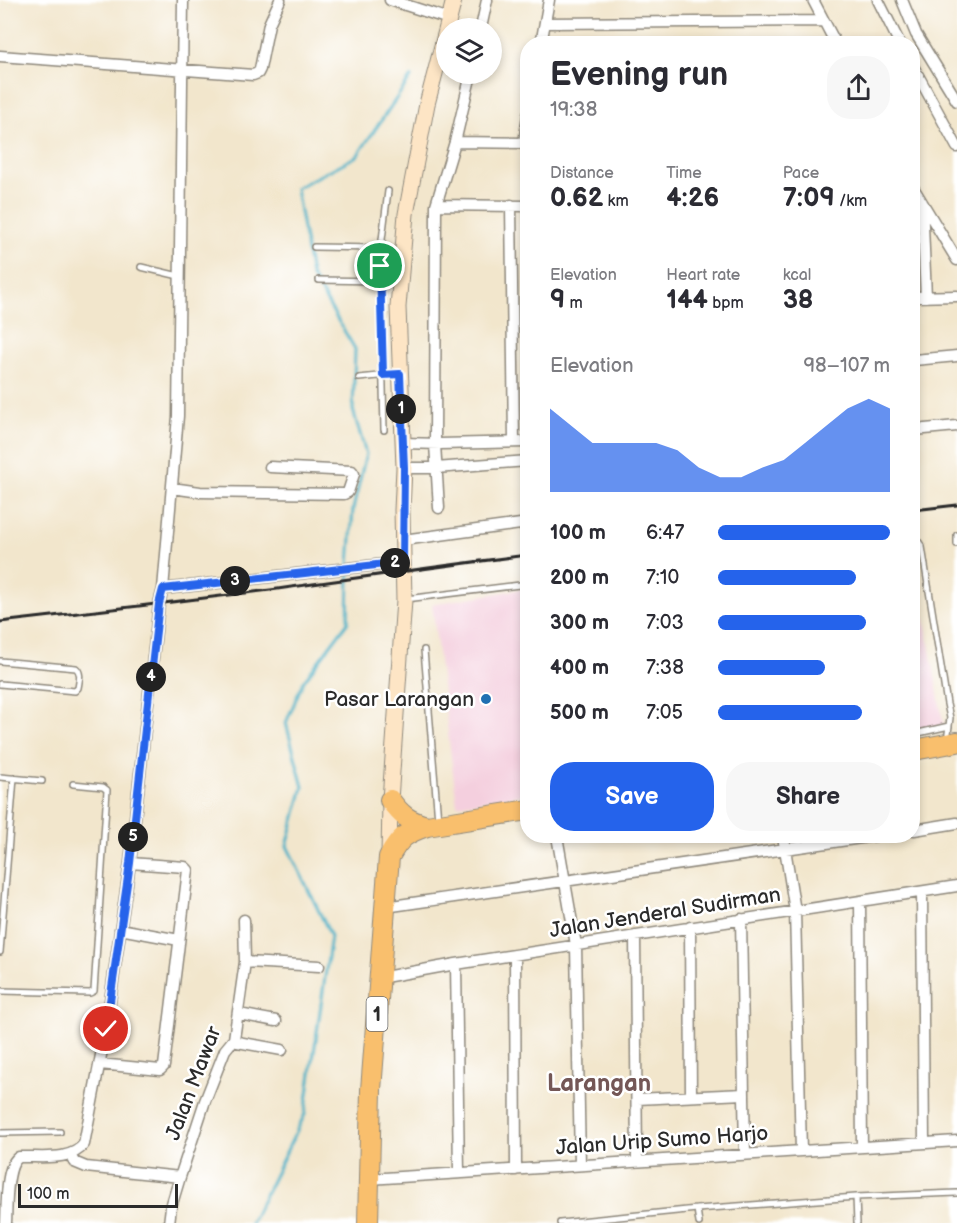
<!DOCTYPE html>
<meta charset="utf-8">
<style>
body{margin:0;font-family:"Balsamiq Sans",sans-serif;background:#f7f7f7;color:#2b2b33;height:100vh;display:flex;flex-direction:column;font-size:22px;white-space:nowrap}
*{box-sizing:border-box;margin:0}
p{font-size:20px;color:#7c7c81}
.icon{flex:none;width:33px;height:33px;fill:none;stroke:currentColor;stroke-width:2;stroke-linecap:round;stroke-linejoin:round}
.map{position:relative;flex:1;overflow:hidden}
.details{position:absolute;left:520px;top:36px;width:400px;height:807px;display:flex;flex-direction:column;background:#fff;border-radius:24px;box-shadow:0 3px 9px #0003}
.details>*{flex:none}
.fabs{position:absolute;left:436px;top:18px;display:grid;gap:12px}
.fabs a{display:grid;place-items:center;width:66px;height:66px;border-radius:50%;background:#fff;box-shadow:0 3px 9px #0003;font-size:30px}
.scale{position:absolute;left:18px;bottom:15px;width:160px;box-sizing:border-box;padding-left:6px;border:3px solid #2b2b2b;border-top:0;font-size:16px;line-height:21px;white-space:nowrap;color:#2b2b2b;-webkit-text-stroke:4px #fff;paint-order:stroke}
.pin{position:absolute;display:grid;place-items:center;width:51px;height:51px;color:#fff;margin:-26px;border:3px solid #fff;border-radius:50%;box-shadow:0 2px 6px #0007}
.km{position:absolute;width:30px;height:30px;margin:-15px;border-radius:50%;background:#222;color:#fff;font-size:16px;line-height:30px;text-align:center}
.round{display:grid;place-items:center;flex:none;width:63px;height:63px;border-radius:24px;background:#f7f7f7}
.headline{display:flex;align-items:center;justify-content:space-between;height:102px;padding:0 30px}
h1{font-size:33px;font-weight:600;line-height:45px}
.metrics{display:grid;grid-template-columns:repeat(3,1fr);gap:9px;height:102px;padding:6px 30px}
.metrics div{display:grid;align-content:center}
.metrics b{font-size:26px;font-weight:600}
.metrics small{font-size:16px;font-weight:400}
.metrics p{font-size:16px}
.chart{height:168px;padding:12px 30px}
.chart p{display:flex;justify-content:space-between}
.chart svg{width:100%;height:108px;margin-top:6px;fill:#2563eb;opacity:.7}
.action{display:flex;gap:12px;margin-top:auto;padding:12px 30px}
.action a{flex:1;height:69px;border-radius:24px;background:#2563eb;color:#fff;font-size:24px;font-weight:600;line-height:69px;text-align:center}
.action a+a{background:#f7f7f7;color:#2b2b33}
ul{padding:0 30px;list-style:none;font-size:20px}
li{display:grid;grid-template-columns:96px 72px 1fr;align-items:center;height:45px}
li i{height:15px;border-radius:8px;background:#2563eb}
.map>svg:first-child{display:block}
</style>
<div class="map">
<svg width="957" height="1223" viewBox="0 0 957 1223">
<rect width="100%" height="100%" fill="#fff"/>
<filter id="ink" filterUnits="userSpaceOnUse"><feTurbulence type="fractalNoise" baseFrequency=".0167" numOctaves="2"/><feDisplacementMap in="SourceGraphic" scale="12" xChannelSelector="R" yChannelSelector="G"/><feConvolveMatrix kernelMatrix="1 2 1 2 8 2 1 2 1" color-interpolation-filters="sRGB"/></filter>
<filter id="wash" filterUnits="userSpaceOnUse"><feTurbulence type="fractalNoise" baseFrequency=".008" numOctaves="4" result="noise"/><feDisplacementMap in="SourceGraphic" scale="24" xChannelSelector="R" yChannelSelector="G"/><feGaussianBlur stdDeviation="1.35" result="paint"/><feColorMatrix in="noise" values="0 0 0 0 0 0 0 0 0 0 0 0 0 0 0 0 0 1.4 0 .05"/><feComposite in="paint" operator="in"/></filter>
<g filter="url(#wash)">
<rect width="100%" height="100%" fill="#f2e6cc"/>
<path fill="#f4cfde" d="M914 561 944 727 914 732Z
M528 588V794L457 805 432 604Z"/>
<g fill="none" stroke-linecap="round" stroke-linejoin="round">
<path stroke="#49b1c7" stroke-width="3" d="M904 16 909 29
M349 565 353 509 366 454 353 410 355 349 311 275 296 188 357 156 411 77
M251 1223 305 1114 331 936 287 846 303 787 286 723 303 682 348 622 349 572"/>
</g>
</g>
<g filter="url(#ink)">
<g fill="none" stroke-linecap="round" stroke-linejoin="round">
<defs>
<path id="lane" d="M314 247 380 248
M141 267 179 276
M319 280 380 281
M359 378 398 374
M384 430 380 256 388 191
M914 535 922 547 947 704 950 718 947 741
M957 535V544
M406 599 528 584
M424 650 438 820
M0 661 76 668C82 673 79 681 78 688L75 691 0 684
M914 734 949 726
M0 777 42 781
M0 952 14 778
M0 991 90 993 94 991 107 790 103 787 73 784
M0 1133 60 1132
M560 1223 697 1209
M699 1223 697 1209 856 1197
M857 1223 856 1197 957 1193"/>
<path id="street" d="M390 0 449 19
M813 0 836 44
M878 0 900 44
M902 0 916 34 957 101
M545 23 824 21
M481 28 487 0
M541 44 549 0
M0 56 253 75 258 73 260 69 269 24 280 0
M914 68 957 147
M455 142 528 143
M524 143 528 115
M914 189 957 260
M922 202 926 297
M436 205 528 206
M511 205 514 442
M914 297 957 296
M914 360 957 356
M914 430 957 426
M403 443 440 444 528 442
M404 468H436L528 461
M172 488 200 492 344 494 348 492 354 474 352 471 270 467
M439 508 435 444 436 205 455 142 471 74
M403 540 528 523
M163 589 403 562
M914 830 957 823
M557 836 576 945 580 1165
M783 836 795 911 801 1151
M922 892 924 1143
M860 901 862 1147
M385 907 875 836
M741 919 745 1154
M690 927 691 1096
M120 929 179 940
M635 936 637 1161
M515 955 516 1170
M245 962 319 966
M456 964 459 1173
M379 978 456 964 957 886
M239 1014 276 1021
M232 1041 282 1050
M100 1064 160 1070 164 1066 188 870 185 867 130 863
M637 1099 744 1094
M70 1155 74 1162 86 1167 180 1177
M369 1179 957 1141
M6 1223C7 1207 5 1165 19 1157 39 1156 71 1162 84 1144L106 1029 130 863 159 604 163 589 178 416 183 0
M169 1223 171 1207 180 1177 205 1101 225 1050 234 1039 245 962 244 920"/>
<path id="secondary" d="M389 857 390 800 404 600 402 510 404 468 398 307 406 214 427 104 454 0"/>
<path id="highway" d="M914 750 957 742
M390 800C401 815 408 821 427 826L528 810
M368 1223 371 1090 389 857C400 837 406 833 427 826"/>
</defs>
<use href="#lane" stroke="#8e887c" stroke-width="8"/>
<use href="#street" stroke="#8e887c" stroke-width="13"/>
<use href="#secondary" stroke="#8e887c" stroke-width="17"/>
<use href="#highway" stroke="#8e887c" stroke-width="22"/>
<use href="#lane" stroke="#fff" stroke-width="5"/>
<use href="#street" stroke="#fff" stroke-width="10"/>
<use href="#secondary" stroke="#fde5c5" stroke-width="15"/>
<use href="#highway" stroke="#f9bf6d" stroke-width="20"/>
<path stroke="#2b2b2b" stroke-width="3" d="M914 510 957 505
M0 622C87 612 175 602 262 591 351 579 439 566 528 555"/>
</g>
</g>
<g fill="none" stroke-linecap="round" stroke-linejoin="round" filter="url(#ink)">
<defs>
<path id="route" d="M106 1029 130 863 159 604 163 589 403 562 404 468 400 374 383 375 380 266"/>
</defs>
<use href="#route" stroke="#fff" stroke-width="12"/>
<use href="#route" stroke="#2563eb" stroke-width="8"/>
</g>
<circle fill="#1f6fb2" stroke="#fff" stroke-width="2" cx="486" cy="699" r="6"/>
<g text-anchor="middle" stroke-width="5" stroke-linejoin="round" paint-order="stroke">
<rect fill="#fff" stroke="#6b6b6b" stroke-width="1.5" x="366.5" y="997" width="21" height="34" rx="4.5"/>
<g font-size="20" font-weight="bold" fill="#2b2b2b">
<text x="377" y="1021">1</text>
</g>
<g font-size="21" fill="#2b2b2b" stroke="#fff" text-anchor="end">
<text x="474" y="706">Pasar Larangan</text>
</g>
<g font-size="21" fill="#2b2b2b" stroke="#fff">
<text transform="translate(665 912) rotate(-9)" y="7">Jalan Jenderal Sudirman</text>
<text transform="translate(193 1083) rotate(-69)" y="7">Jalan Mawar</text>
<text transform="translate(662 1140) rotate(-4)" y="7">Jalan Urip Sumo Harjo</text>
</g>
<g font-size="24" font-weight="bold" fill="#745756" stroke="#fff">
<text x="599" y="1091">Larangan</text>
</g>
</g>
</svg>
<div class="fabs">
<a><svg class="icon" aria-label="layers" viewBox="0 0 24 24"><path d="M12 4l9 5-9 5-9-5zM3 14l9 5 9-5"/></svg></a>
</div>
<div class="scale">100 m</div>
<div class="pin" style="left:380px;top:266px;background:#1e9e55"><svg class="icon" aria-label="arrive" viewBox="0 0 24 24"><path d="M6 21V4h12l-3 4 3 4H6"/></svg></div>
<div class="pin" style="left:106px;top:1029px;background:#d93025"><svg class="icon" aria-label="check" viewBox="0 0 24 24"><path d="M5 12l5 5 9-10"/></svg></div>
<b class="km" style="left:401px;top:409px">1</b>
<b class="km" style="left:395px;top:563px">2</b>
<b class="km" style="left:235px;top:581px">3</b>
<b class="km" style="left:151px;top:677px">4</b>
<b class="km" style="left:133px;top:837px">5</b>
<section class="details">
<div class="headline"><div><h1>Evening run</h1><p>19:38</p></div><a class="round"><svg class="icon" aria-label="share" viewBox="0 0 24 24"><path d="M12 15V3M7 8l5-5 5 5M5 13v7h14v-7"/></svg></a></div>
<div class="metrics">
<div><p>Distance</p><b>0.62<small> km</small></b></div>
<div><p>Time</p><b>4:26</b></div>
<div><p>Pace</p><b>7:09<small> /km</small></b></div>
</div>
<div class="metrics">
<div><p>Elevation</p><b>9<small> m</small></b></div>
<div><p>Heart rate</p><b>144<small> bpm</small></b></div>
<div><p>kcal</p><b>38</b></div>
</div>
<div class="chart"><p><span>Elevation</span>98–107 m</p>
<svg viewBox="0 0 160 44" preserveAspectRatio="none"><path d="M0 44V10L10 17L20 24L30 24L40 24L50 24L60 27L70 34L80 38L90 38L100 34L110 31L120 24L130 17L140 10L150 6L160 10V44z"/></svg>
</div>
<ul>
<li><b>100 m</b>6:47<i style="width:100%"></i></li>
<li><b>200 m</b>7:10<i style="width:80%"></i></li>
<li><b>300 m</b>7:03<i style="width:86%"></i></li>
<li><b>400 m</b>7:38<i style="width:62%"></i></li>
<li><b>500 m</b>7:05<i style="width:84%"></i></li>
</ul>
<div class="action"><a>Save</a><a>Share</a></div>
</section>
</div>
